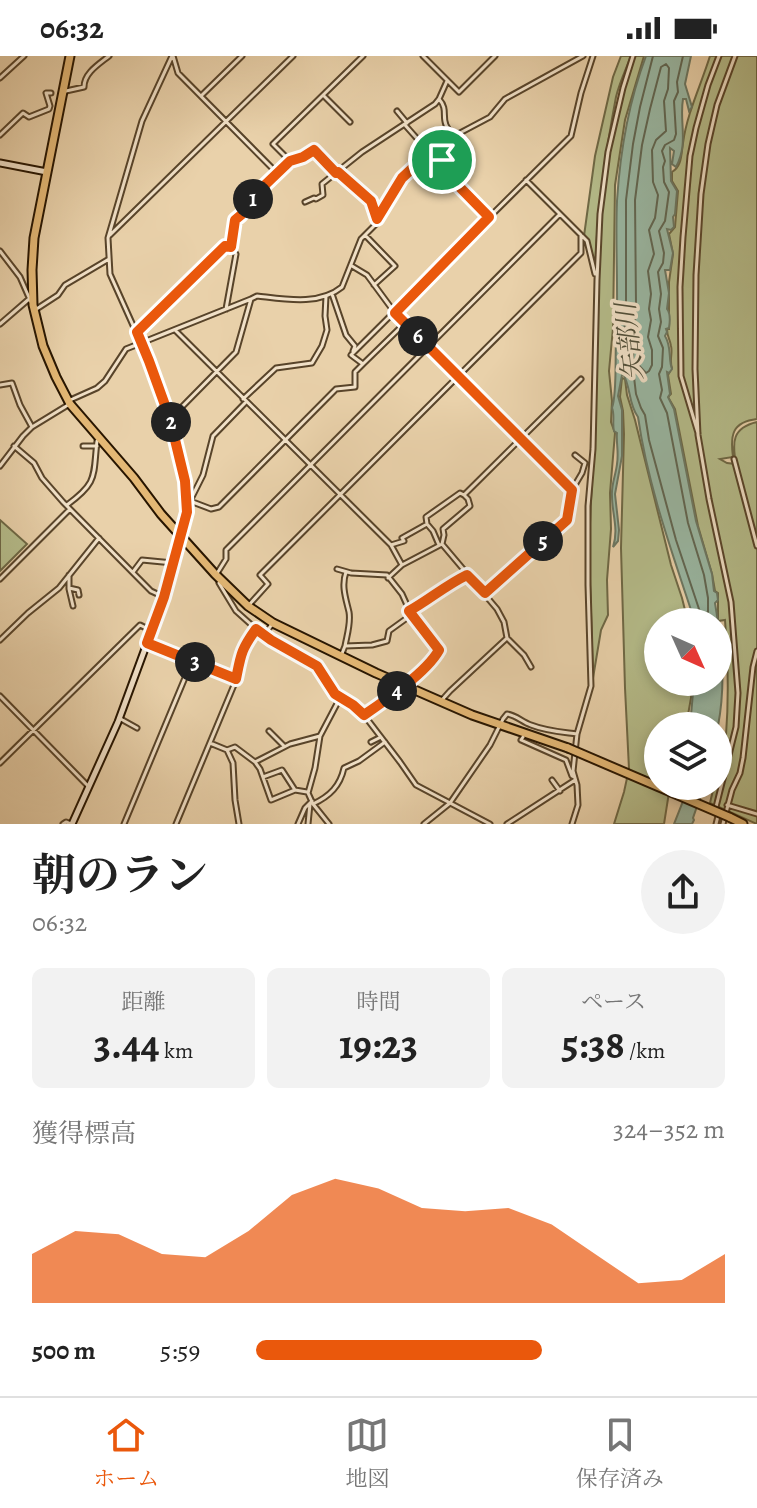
<!DOCTYPE html>
<html lang="ja">
<meta charset="utf-8">
<style>
body{margin:0;font-family:Alegreya,"Noto Serif JP",serif;background:#f2f2f2;color:#222;height:100vh;display:flex;flex-direction:column;font-size:30px;white-space:nowrap}
*{box-sizing:border-box;margin:0}
p{font-size:26px;color:#767676}
.icon{flex:none;width:44px;height:44px;fill:none;stroke:currentColor;stroke-width:2;stroke-linecap:round;stroke-linejoin:round}
.map{position:relative;height:768px;overflow:hidden}
.drawer{display:flex;flex-direction:column;background:#fff;flex:1}
.drawer>*{flex:none}
.needle{width:52px;rotate:135deg}
.buttons{position:absolute;left:644px;top:552px;display:grid;gap:16px}
.buttons a{display:grid;place-items:center;width:88px;height:88px;border-radius:50%;background:#fff;box-shadow:0 4px 12px #0003;font-size:40px}
.pin{position:absolute;display:grid;place-items:center;width:68px;height:68px;color:#fff;margin:-34px;border:4px solid #fff;border-radius:50%;box-shadow:0 2px 8px #0007}
.km{position:absolute;width:40px;height:40px;margin:-20px;border-radius:50%;background:#222;color:#fff;font-size:22px;line-height:40px;text-align:center}
.round{display:grid;place-items:center;flex:none;width:84px;height:84px;border-radius:42px;background:#f2f2f2}
.head{display:flex;align-items:center;justify-content:space-between;height:136px;padding:0 32px}
h1{font-size:44px;font-weight:700;line-height:60px}
.metrics{display:grid;grid-template-columns:repeat(3,1fr);gap:12px;height:136px;padding:8px 32px}
.metrics div{display:grid;align-content:center;border-radius:12px;background:#f2f2f2;text-align:center}
.metrics b{font-size:40px;font-weight:700}
.metrics small{font-size:22px;font-weight:400}
.metrics p{font-size:22px}
.chart{height:224px;padding:16px 32px}
.chart p{display:flex;justify-content:space-between}
.chart svg{width:100%;height:144px;margin-top:8px;fill:#ea580c;opacity:.7}
ul{padding:0 32px;list-style:none;font-size:26px}
li{display:grid;grid-template-columns:128px 96px 1fr;align-items:center;height:60px}
li i{height:20px;border-radius:10px;background:#ea580c}
.status{display:flex;justify-content:space-between;align-items:center;height:56px;padding:0 40px;background:#fff;direction:ltr}
.status svg{height:22px;fill:currentColor}
.menu{display:flex;justify-content:space-around;align-items:center;height:112px;border-top:2px solid #e0e0e0;background:#fff;font-size:22px;color:#767676}
.menu a{display:grid;justify-items:center;gap:4px}
.menu .selected{color:#ea580c}
.map>svg:first-child{display:block}
</style>
<div class="status"><b>06:32</b><svg viewBox="0 0 49 12"><path d="M0 12V9h3v3zM5 12V6h3v6zM10 12V3h3v9zM15 12V0h3v12zM26 1h20v11H26zM47 4h2v5h-2z"/></svg></div>
<div class="map">
<svg width="757" height="768" viewBox="0 0 757 768">
<rect width="100%" height="100%" fill="#e9d1aa"/>
<filter id="stains"><feTurbulence type="fractalNoise" baseFrequency=".0025" numOctaves="4"/><feColorMatrix values="0 0 0 0 .2 0 0 0 0 .09 0 0 0 0 .02 0 0 0 .5 -.17"/></filter>
<radialGradient id="worn" r=".72"><stop offset=".6" stop-color="#630" stop-opacity="0"/><stop offset="1" stop-color="#630" stop-opacity=".3"/></radialGradient>
<path fill="#b5bc8a" stroke="#6e6845" stroke-width="2" d="M621 0H631C626 13 619 28 616 41 605 99 597 156 595 215 593 203 592 189 584 180L595 100 613 21Z
M634 0H644L625 64 615 129 613 272 609 315 612 345 611 366 615 377 610 437 611 473 607 524 608 559 601 574 593 622 589 490 595 359 600 171 608 102 623 34Z
M710 0H757V363C732 366 730 379 733 401L720 403 727 407 736 408C732 386 732 372 757 366V768L710 747 714 730H718C718 712 724 697 726 679 729 641 728 603 725 564L718 565V537L715 535 712 518 698 470 675 353 668 341 671 338 668 319 672 312C669 304 673 297 671 290 670 283 667 281 667 273H669V226L673 198 669 178 675 171 678 135 672 125V116C682 110 681 99 683 87 687 57 701 29 710 0Z
M622 322 625 323 627 339 635 364 671 509 682 542 688 566H658V626H692L691 642 686 670H658V730H670L664 768H614L624 736 629 713 625 632 621 492 624 378 623 355 620 341Z
M0 464 27 488 0 515Z"/>
<path fill="#99b8a4" stroke="#6b7762" stroke-width="2" d="M646 0H691L685 28 692 51 689 55 686 43H683C679 66 689 87 676 111L672 108 674 95 670 92 671 125 677 135 675 158 673 161 674 171 671 174 667 173 673 197 670 214H665L669 237 667 253C671 258 670 266 669 272L666 273 667 276 665 280C672 291 668 302 672 313L669 317 667 316 670 338 668 341 674 353 696 465 712 518 714 535 717 537 718 544 715 547 718 566H695C673 499 648 431 638 361 628 348 631 330 623 318L622 319 618 340 622 354V400L615 438 619 474 618 485 613 491C619 473 612 458 612 440 611 429 616 418 617 408 619 396 616 387 617 377L614 375C612 368 615 359 612 352 617 338 615 305 616 286 619 239 615 192 617 145 620 97 629 45 646 0Z
M718 568C724 599 724 639 718 670H704V665L698 663 694 670H690L694 626H718Z
M689 730H704L693 762 694 764 692 768H674Z"/>
<g fill="none" stroke-linecap="round" stroke-linejoin="round">
<path stroke="#606652" stroke-width="2" d="M653 0 640 51 633 88 626 144V248L622 309 634 321 636 338 641 352 645 359 649 384 676 484 700 556 704 558 708 556V542L704 519 688 467 667 357 660 342 662 334 659 318 662 311 663 292 658 280 661 266 659 253 661 238 658 216 663 207 664 197 659 175 665 165 669 136 664 126 663 111 665 105 662 95 665 89 674 84 676 78 674 45 678 36 677 26 683 0
M666 8 669 12 668 33 664 45 666 75 656 84 652 94 653 126 658 139 655 162 649 174 654 198 648 215 651 238 649 253 651 264 648 281 652 294V309L649 315 646 317 633 303 636 248 635 144 642 89 650 53 661 11Z"/>
<path stroke="#6b7762" stroke-width="2" d="M0 520 67 454"/>
<defs>
<path id="minor" d="M172 0 142 65 108 182 110 218 149 305 170 363 185 425 187 456
M173 0 178 17 277 117
M423 0 459 36 495 0
M0 22 24 0
M66 35 84 31C84 17 99 8 109 0
M202 39 242 0
M324 40 350 66
M439 43C448 53 442 60 446 69 448 73 450 76 452 79
M397 55 407 67
M405 69 429 96
M0 79 23 57 29 61 49 53 50 50 46 37H51
M433 94 442 104 439 110 489 161
M289 104 273 88 363 0
M338 116 371 145 377 163
M526 124 587 185 595 218
M305 146 314 142 316 143 323 139 322 128 362 96 435 48 439 43 447 25
M110 179 293 0
M365 179 395 210 374 229
M0 195 20 221 31 246
M352 210 367 219 395 257 572 434 567 464 485 537
M332 238 346 279 355 290 353 295
M226 253 236 198 231 191 235 164 241 159 266 128 290 105 303 101 314 94 336 117
M35 254 58 239 65 229 109 203
M0 268 29 243
M175 274 391 489 402 509
M137 276 225 190 230 191
M363 308 405 267
M0 329 12 327 20 349 32 371
M243 343 276 312 312 307 322 290 327 274 325 260 326 240
M68 345 97 332 105 325 126 293 251 243 257 240C284 243 319 250 342 231L361 183 376 168 402 122 441 87 490 61 505 43 583 0
M171 362 236 296 251 243
M698 377 681 320 680 231 683 181 690 100 696 72 708 29 719 0
M14 390 34 407 42 422 63 446 151 535 164 541
M83 390H97
M734 403 757 490
M0 410 23 380 32 371 68 349
M572 434 582 417 585 407 575 399
M190 445 211 453 219 451 336 333 355 331V316L363 308 351 299 571 80 581 37 593 0
M67 449C98 426 93 421 97 385
M427 468 433 475 439 489
M182 477 190 445 203 419 213 380 245 347
M391 489 404 485 402 482 427 468 426 461 460 437 464 439 581 323
M337 513 351 517 387 519 402 538 411 558 439 594C427 617 386 644 364 659
M133 516 142 504 173 507
M69 519V533L73 550
M216 519 226 503V494L560 158
M388 522 402 509 442 488
M0 523 70 453
M219 527 236 555 256 573 271 584 317 610 335 638 353 649 364 659 400 706 416 729 490 768
M69 532 78 534 79 539
M249 549 268 528 260 519 581 197V179
M264 579 273 567
M507 582 524 599 531 611
M0 584 28 557 59 532 99 482
M147 587 236 623
M345 590C347 579 351 567 349 556 346 543 341 530 346 516
M341 600 345 590 372 589 387 585 389 575 407 562 409 555C429 544 445 529 465 519
M0 640 89 731
M441 645 450 635 507 582 504 566 497 553 442 488 444 479 443 473 470 450 468 443 464 439
M119 662 137 672
M269 675 284 690
M523 681 521 684 566 704 572 720 574 721
M371 686 381 681
M210 687 227 694 235 691 255 706 290 688 320 680
M227 694 233 707 235 744 239 768
M255 706 260 713 271 744 295 734
M0 707 140 569 150 574
M263 721 282 714 295 734 307 736
M552 724 560 735
M313 748C330 740 340 730 344 712L359 705 385 686
M727 749 757 758
M716 751 736 671 738 637 731 546 709 443 698 379 695 313 696 219 701 138 708 88 717 49 735 0
M63 768 66 766 71 768
M124 768 192 605
M176 768 234 629 238 604 243 591 256 573
M298 768 305 752 312 745
M308 768 310 748
M329 768 313 748 308 737 315 712 320 680 340 642
M424 768 450 747 490 689 503 663 507 658C516 659 522 666 531 669 546 675 562 676 577 678
M507 768 575 724
M572 768 578 749 577 729 573 715 577 678 591 630 588 529V450L593 393 597 224 600 158 608 96 623 32 633 0
M716 768 718 760
M723 768 732 734 740 717 743 702 753 611 757 595"/>
<path id="secondary" d="M0 107 47 116
M72 768 118 666 164 541 180 480"/>
<path id="trunk" d="M70 0 34 182 32 214 33 249 43 290 56 321 70 348 134 422 161 458 215 518 248 550 273 567 376 617 472 659 568 692
M729 761 743 768"/>
</defs>
<use href="#minor" stroke="#58442a" stroke-width="7"/>
<use href="#secondary" stroke="#271500" stroke-width="9"/>
<use href="#trunk" stroke="#271500" stroke-width="11"/>
<use href="#minor" stroke="#f1e1c8" stroke-width="3"/>
<use href="#secondary" stroke="#f1e1c8" stroke-width="5"/>
<use href="#trunk" stroke="#e4b875" stroke-width="7"/>
<defs>
<path id="trunk-bridge" d="M568 692 729 761"/>
</defs>
<use href="#trunk-bridge" stroke="#271500" stroke-width="11" stroke-linecap="butt"/>
<use href="#trunk-bridge" stroke="#e4b875" stroke-width="7"/>
</g>
<g fill="none" stroke-linecap="round" stroke-linejoin="round">
<defs>
<path id="route" d="M433 93 442 104 439 110 489 161 395 257 572 434 567 464 485 537 467 519C446 529 429 544 409 555L439 594C427 616 386 644 364 659L353 649 335 638 317 610 271 584 256 573C241 594 241 598 236 623L147 587 164 541 187 456 185 425 170 363 149 305 137 276 225 190 231 191 235 164 241 159 266 128 290 105 303 101 314 94 336 117 338 116 371 145 377 163 402 122Z"/>
</defs>
<use href="#route" stroke="#fff" stroke-width="16"/>
<use href="#route" stroke="#ea580c" stroke-width="10"/>
</g>
<g text-anchor="middle" stroke-width="7" stroke-linejoin="round" paint-order="stroke">
<g font-size="26" font-style="italic" fill="#4f4e39" stroke="#f1e1c8">
<text transform="translate(629 286) rotate(-96)" y="9">矢部川</text>
</g>
</g>
<rect width="100%" height="100%" filter="url(#stains)"/>
<rect width="100%" height="100%" fill="url(#worn)"/>
</svg>
<div class="buttons">
<a><svg class="needle" viewBox="-14 -14 28 28"><path d="M0-13l5 13h-10z" fill="#e53935"/><path d="M0 13l5-13h-10z" fill="#767676"/></svg></a>
<a><svg class="icon" aria-label="layers" viewBox="0 0 24 24"><path d="M12 4l9 5-9 5-9-5zM3 14l9 5 9-5"/></svg></a>
</div>
<div class="pin" style="left:442px;top:104px;background:#1e9e55"><svg class="icon" aria-label="arrive" viewBox="0 0 24 24"><path d="M6 21V4h12l-3 4 3 4H6"/></svg></div>
<b class="km" style="left:253px;top:143px">1</b>
<b class="km" style="left:171px;top:366px">2</b>
<b class="km" style="left:195px;top:606px">3</b>
<b class="km" style="left:397px;top:635px">4</b>
<b class="km" style="left:543px;top:485px">5</b>
<b class="km" style="left:418px;top:280px">6</b>
</div>
<section class="drawer">
<div class="head"><div><h1>朝のラン</h1><p>06:32</p></div><a class="round"><svg class="icon" aria-label="share" viewBox="0 0 24 24"><path d="M12 15V3M7 8l5-5 5 5M5 13v7h14v-7"/></svg></a></div>
<div class="metrics">
<div><p>距離</p><b>3.44<small> km</small></b></div>
<div><p>時間</p><b>19:23</b></div>
<div><p>ペース</p><b>5:38<small> /km</small></b></div>
</div>
<div class="chart"><p><span>獲得標高</span>324–352 m</p>
<svg viewBox="0 0 160 44" preserveAspectRatio="none"><path d="M0 44V29L10 22L20 23L30 29L40 30L50 22L60 11L70 6L80 9L90 15L100 16L110 15L120 20L130 29L140 38L150 37L160 29V44z"/></svg>
</div>
<ul>
<li><b>500 m</b>5:59<i style="width:61%"></i></li>
</ul>
</section>
<nav class="menu">
<a class="selected"><svg class="icon" aria-label="home" viewBox="0 0 24 24"><path d="M3 11l9-7 9 7M6 9v11h12V9"/></svg>ホーム</a>
<a><svg class="icon" aria-label="map" viewBox="0 0 24 24"><path d="M3 6l6-2 6 2 6-2v14l-6 2-6-2-6 2zM9 4v14M15 6v14"/></svg>地図</a>
<a><svg class="icon" aria-label="saved" viewBox="0 0 24 24"><path d="M7 4h10v16l-5-4-5 4z"/></svg>保存済み</a>
</nav>
